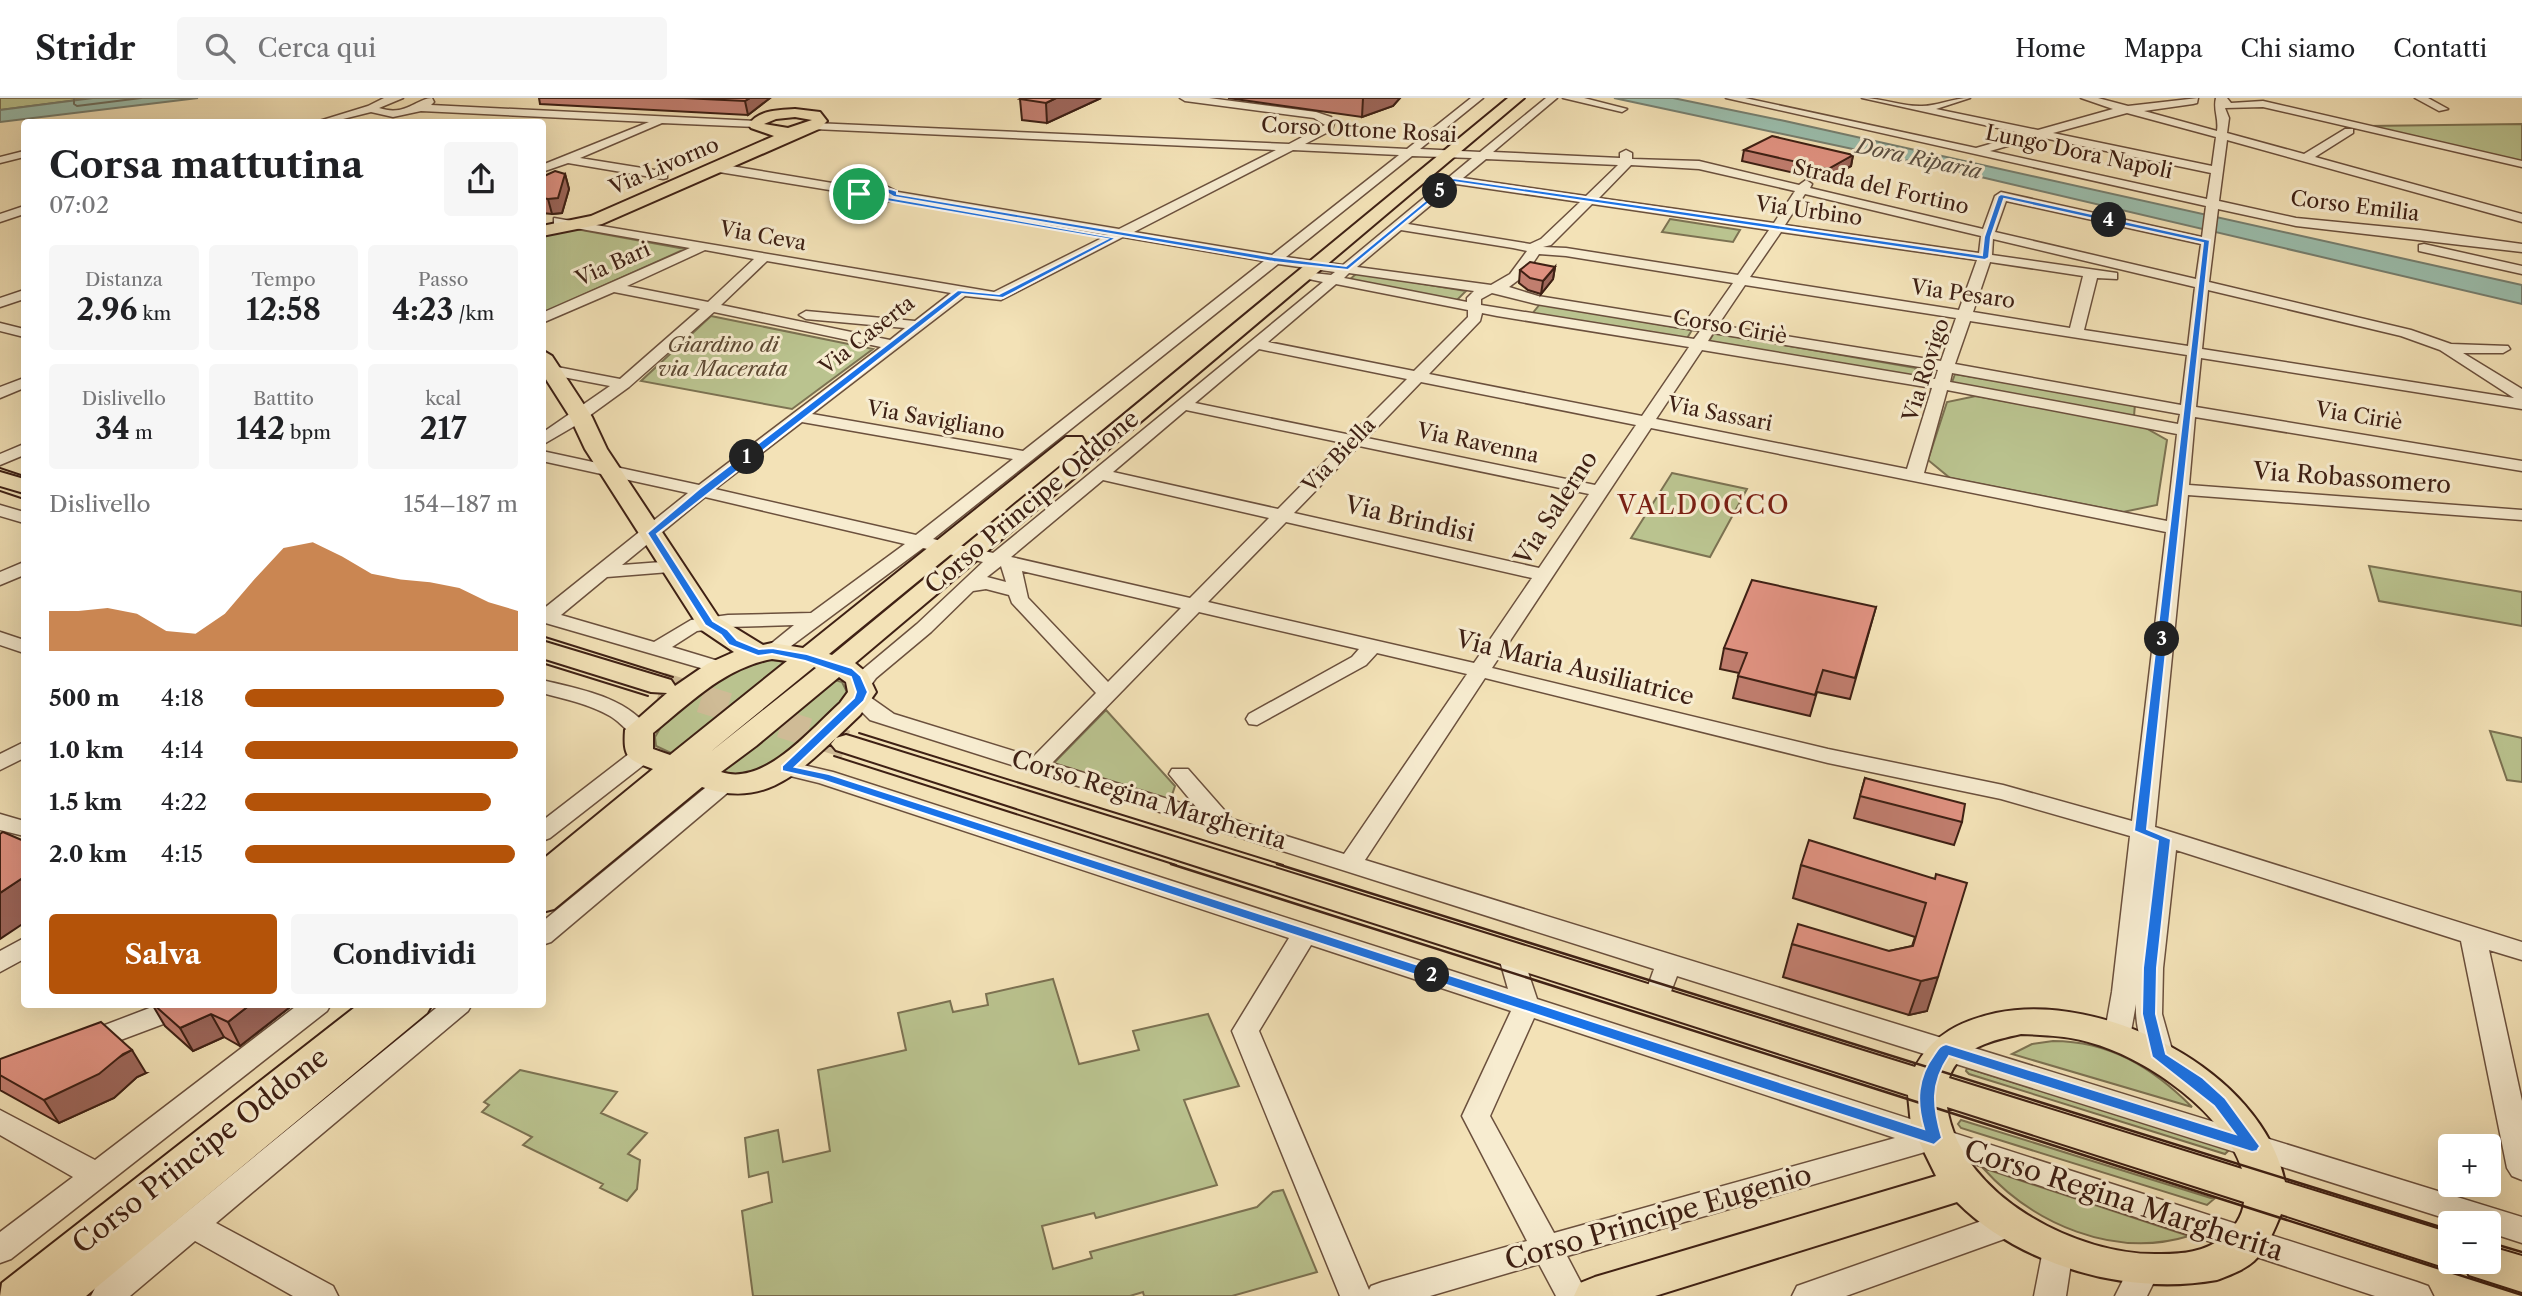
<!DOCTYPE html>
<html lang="it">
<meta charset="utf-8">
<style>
body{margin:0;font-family:"Libre Caslon Text",serif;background:#f6f6f6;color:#202124;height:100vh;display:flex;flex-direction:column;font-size:26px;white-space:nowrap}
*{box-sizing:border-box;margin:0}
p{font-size:23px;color:#757577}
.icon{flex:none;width:38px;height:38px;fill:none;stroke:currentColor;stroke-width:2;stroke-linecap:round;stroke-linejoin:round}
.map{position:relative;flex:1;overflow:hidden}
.sheet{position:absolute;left:21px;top:21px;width:525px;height:889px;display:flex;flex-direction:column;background:#fff;border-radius:7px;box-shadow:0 7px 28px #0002}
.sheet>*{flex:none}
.controls{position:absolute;left:2438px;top:1036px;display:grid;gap:14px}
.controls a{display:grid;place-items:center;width:63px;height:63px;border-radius:7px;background:#fff;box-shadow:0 7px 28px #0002;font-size:35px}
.pin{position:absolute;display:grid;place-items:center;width:60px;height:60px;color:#fff;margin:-30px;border:4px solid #fff;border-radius:50%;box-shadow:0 2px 7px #0007}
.km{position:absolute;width:35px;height:35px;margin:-18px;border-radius:50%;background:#222;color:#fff;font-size:19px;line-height:35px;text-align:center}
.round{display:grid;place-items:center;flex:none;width:74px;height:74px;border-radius:7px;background:#f6f6f6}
.overview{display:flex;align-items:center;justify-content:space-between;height:119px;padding:0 28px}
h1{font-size:38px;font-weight:800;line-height:52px}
.figures{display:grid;grid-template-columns:repeat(3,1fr);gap:10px;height:119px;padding:7px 28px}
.figures div{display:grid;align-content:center;border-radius:7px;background:#f6f6f6;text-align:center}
.figures b{font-size:30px;font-weight:800}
.figures small{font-size:19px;font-weight:400}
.figures p{font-size:19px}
.chart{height:196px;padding:14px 28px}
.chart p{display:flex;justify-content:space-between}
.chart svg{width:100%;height:126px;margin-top:7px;fill:#b45309;opacity:.7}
.cta{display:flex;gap:14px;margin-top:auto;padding:14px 28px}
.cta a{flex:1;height:80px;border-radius:7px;background:#b45309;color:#fff;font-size:28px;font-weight:800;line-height:80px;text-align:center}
.cta a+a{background:#f6f6f6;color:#202124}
ul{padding:0 28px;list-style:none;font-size:23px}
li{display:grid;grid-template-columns:112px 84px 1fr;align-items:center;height:52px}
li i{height:18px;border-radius:9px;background:#b45309}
header{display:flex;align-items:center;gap:42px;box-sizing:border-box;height:98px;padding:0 35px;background:#fff;border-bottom:2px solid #e0e0e0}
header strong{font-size:33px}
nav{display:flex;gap:38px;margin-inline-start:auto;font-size:24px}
.search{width:490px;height:63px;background:#f6f6f6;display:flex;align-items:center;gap:18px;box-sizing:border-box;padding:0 24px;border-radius:7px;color:#757577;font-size:26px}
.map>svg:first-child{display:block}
</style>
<header>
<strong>Stridr</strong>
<div class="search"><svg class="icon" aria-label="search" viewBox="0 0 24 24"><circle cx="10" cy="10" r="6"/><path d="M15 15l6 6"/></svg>Cerca qui</div>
<nav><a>Home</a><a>Mappa</a><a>Chi siamo</a><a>Contatti</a></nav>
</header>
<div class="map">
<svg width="2522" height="1198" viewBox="0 0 2522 1198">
<rect width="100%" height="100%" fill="#f3e2b7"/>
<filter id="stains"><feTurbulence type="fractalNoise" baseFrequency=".00286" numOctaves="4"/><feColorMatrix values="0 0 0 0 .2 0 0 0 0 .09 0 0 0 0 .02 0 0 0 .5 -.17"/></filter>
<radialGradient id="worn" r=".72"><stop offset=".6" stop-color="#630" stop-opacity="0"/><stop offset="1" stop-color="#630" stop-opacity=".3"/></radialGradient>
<path fill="#bac38f" stroke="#7c7252" stroke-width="2" d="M0 0H93L0 12Z
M2522 26V64L2366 28Z
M1670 121 1740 132 1733 144 1662 134Z
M576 131 685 151 543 215V138L553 134Z
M1357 175 1466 193 1457 202 1348 183Z
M1540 206 1692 232 1686 242 1532 216Z
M711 218 873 251 792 311 641 283Z
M1714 235 1916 270 1913 281 1708 245Z
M1955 276 2135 306 2134 318 1951 287Z
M1976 298 2142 328 2167 342 2157 407 2123 414 1950 380 1928 362 1947 304Z
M1672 375 1747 391 1710 459 1631 440Z
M2369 468 2522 494V528L2379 503Z
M766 561 785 564 673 656 656 648 655 639 662 627 728 574Z
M835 582 842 584 847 594 843 604C815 629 762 692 721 673L765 641Z
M1106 612 1175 688 1169 706 1051 668Z
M2490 633 2522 640V684L2507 682Z
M1053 881 1079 966 1139 952 1133 933 1208 916 1239 988 1184 1002 1217 1087 1096 1120 1094 1115 1042 1128 1053 1171 1092 1160 1090 1154 1257 1109 1273 1094 1283 1092 1317 1174 1232 1198H1144L1143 1194 1130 1198H753L742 1113 772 1104 768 1074 749 1079 745 1040 778 1032 783 1064 830 1053 818 972 906 952 898 915 950 903 953 914 988 907 986 896Z
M2053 943C2110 943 2153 970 2192 1009L2012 956 2032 946Z
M1967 970 2226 1050 2228 1053 2225 1056 1969 976 1966 973Z
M520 972 617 994 601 1015 647 1035 628 1056 640 1062 637 1091 627 1103 600 1090 603 1086 523 1047 532 1039 482 1014 489 1007 484 1004Z
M1961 1022 2214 1101 2207 1107 1961 1030 1958 1026Z
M1983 1070 2189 1138C2114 1161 2033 1126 1983 1070Z"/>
<path fill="#9bbead" stroke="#767f70" stroke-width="2" d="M93 0H198L0 24V12Z
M1614 0H1673L1785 23 2522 187V206L1951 72Z"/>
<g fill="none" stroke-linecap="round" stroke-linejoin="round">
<path stroke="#6c6f60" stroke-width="2" d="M74 0V6L77 8 141 0"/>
<path stroke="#cfbb96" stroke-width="28" stroke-dasharray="28 14" stroke-linecap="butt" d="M661 588 846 646"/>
<defs>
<path id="minor" d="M384 0H403L379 10C406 19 417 0 432 0L434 4 431 7 756 23 761 26 756 29 662 25 580 60 667 74V80L663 81 568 65 542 74V67L649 24 421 13 393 19 371 14 331 24H316L368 8Z
M1180 0H1209L1316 14 1331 19 1334 25 1332 32 1305 46 1407 51 1471 0H1483L1420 51 1480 54 1546 0H1557L1493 54 1620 60V55L1626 52 1632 55V61L1699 63 1799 87 1806 82 1812 86 1810 90 1983 131 1995 98 2001 94 2202 139 2206 108 1726 0H1745L1976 50 2025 36 1862 0C1882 0 1904 9 1922 8 1937 8 1953 0 1970 0L1936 11 2038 32 2113 11 2081 0H2098L2128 8 2198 0 2197 5 2193 6 2144 13 2217 33C2219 20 2213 12 2216 0H2227L2231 5 2263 3 2522 63V69L2263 9 2225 10 2229 20 2227 35 2304 56 2345 31H2353V35L2315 59 2522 116V124L2227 42 2219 103 2296 120 2420 132 2522 146V154L2296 128 2218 111 2209 184 2411 232 2451 246 2508 248 2510 251 2503 255H2463L2522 291V311L2201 260 2196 309 2522 363V373L2195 319 2189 387 2522 412V422L2188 397 2155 729 2522 844V862L2489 852 2522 1003V1082L2512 1078 2507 1070 2461 843 2176 752 2163 870 2162 916 2174 959 2170 966 2160 969 2150 966C2141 950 2135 925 2136 906L2130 939 2127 946 2117 949 2107 946 2104 939 2112 894 2130 738 2001 701 1828 665 1485 580 1365 762 2522 1119V1145L2488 1134V1125H2460L1677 878 1665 909 1656 912 1647 909 1643 902 1654 871 870 622 849 601 853 597H867L894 616 1033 659 1096 595 1012 505 1009 497 986 491 973 493 931 534 876 580 868 591H854L851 587 862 572 917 526 983 464 923 450 779 557H765L762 553 794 527 728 529 697 533 672 549 725 565 728 569 725 573 718 575 542 524V512L688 395 542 363V353L699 387 881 249 714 214 629 289 578 326 542 347V335L610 288 547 276 544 273 547 270 552 268 620 281 700 211 614 194 542 225V215L690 150 558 127 554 126V120L994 194 1108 137 895 101C882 107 871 107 857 104L854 96 719 74 713 70 719 66 862 90 884 87 898 94 1119 131 1276 52 814 31 809 28 814 25 1289 46 1325 27 1314 20 1185 3ZM2127 15 2216 39 2212 68 2053 35ZM2039 39 2211 75 2207 101 1990 53ZM1293 52 1399 57 1272 157 1134 134ZM1412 58 1472 60 1343 167 1286 159ZM1486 61 1618 67 1586 98 1463 80ZM1631 67 1699 71 1795 93 1774 125 1599 100ZM1456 86 1580 104 1541 141 1530 146 1408 126ZM870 95 887 96 879 99 867 98ZM1805 96 1981 138 1979 155 1785 127ZM2006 103 2201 146 2196 181 1995 134ZM1592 106 1769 132 1738 177 1566 150 1543 149 1551 147ZM1401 132 1513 150 1527 153 1510 176 1491 187 1357 169ZM1781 134 1977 162 1959 212 1750 179ZM1123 139 1264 163 1023 353 812 316 965 198 1001 202ZM1993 141 2195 189 2188 248 2084 232 2097 180 2117 181V175L1992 157ZM705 152 754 161 708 204 627 188ZM1539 156 1566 158 1733 185 1705 225 1538 198 1509 189 1525 177ZM767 163 951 195 915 223 806 213 799 217 806 221 905 230 890 242 721 207ZM1990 164 2083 178 2070 230 1973 214ZM1278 166 1335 174 1331 177 1304 174V180L1323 184 993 455 933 441ZM1349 175 1474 193 1467 200V204L1344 180ZM1336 186 1468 212V219L1414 273 1268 244ZM1745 187 1956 220 1941 263 1718 227ZM2208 192 2401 238 2440 252 2514 300 2202 251ZM1492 195 1536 206 1700 233 1694 241 1481 207V201ZM1482 215 1497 218 1689 249 1642 318 1429 276 1480 223ZM1970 223 2187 257 2181 307 1955 266ZM1713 235 1938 272 1935 281 1708 243ZM1259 251 1407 281 1351 337 1195 305ZM1702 252 1932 290 1907 371 1656 321ZM1952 275 2180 316 2178 326 1950 284ZM1421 284 1636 327 1595 387 1367 340ZM1947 292 2177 336 2167 423 1924 375ZM1186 312 1343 345 1278 411 1113 374ZM802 324 1013 361 916 437 715 391ZM1651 330 2166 434 2132 723 2003 687 1828 651 1492 570ZM1359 348 1589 396 1539 470 1294 415ZM1103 382 1269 420 1190 500 1011 459ZM705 399 905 446 811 515 728 517 691 522 654 544 561 517 607 479 682 473 684 469 682 465 675 463 622 467ZM1286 424 1532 480 1474 565 1208 504ZM1001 468 1006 484 987 479ZM1022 473 1181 510 1108 584 1028 500ZM1199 514 1359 551 1352 559 1249 616 1246 621 1249 626 1257 627 1366 567 1377 555 1467 576 1344 756 1232 721 1188 671H1172L1169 676 1197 710 1052 665Z
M1563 0H1584L1627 11 1622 14Z
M2415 0H2428L2448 11 2439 13Z
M24 53V59L0 65V59Z
M24 108V116L0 124V116Z
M2424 146 2522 168V176L2419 153V147Z
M24 192V201L0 209V200Z
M0 225 24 231V239L0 233Z
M24 280V290L0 300V289Z
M24 346V357L0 367V356Z
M0 407 24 414V425L0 418Z
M24 464V477L0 487V474Z
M0 534 24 542V555L0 547Z
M542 582C579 591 627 599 650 632L647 637C630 641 624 626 610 618 589 606 565 601 542 595Z
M24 644V660L0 672V656Z
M642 650 650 652 653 657 650 662 550 740 542 743V723L634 652Z
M786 663 833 674 1508 891 1498 856 1502 850 1511 847 1520 850 1537 901 2417 1184 2428 1188 2433 1198H2375L1932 1052 1567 1158 1588 1198H1556L1539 1166 1430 1198H1340L1232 933 1289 840 819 685 778 675 775 670 778 665ZM1311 847 1511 913 1462 1018 1527 1143 1382 1184 1371 1188 1369 1192 1259 933ZM1534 920 1895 1040 1554 1135 1490 1018Z
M724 679 732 681 735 686 732 691 551 844 542 847V824L716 681Z
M0 716 24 723V738L0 732Z
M24 840V861L0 874V853Z
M160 906H202L198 913 86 955 76 952 72 945 76 938Z
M299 906H331L327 913 11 1161 0 1165V1134L73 1079 0 1037V1012L95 1062Z
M441 906H472L468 913 216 1125 333 1188 338 1198H293L195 1143 130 1198H91L96 1188Z
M2010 1113 2021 1117 2025 1126 2021 1135 1846 1198H1792L1797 1188Z
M2058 1139 2069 1143 2073 1152 2066 1198H2034L2043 1152 2047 1143Z
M2143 1160 2154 1164 2159 1174 2147 1198H2115L2132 1164Z"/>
<path id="major" d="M1508 0H1524L855 565 867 575 876 594 860 617 836 640 846 637 856 640 1915 969C1933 936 1961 923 1996 915 2102 893 2262 972 2285 1084L2450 1135V1164H2488V1148L2522 1158V1194L2469 1177 2464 1166 2450 1171 2281 1116C2274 1132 2267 1151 2254 1163 2244 1172 2230 1177 2217 1182 2127 1198 2021 1168 1957 1104L1655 1198H1574L1580 1185 1595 1179 1936 1078 1911 1027 1908 997 836 652 831 646 836 640C795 678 762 710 702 689L554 811 542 814V785L546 783 542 782V762L653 671C628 662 623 660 625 632L667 595 651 594 542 560V543L671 582 675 588 707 566 734 554 700 531 585 351 570 319 542 275V252L552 258 592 319 607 351 719 520 763 547 772 545 803 550 1066 339H1082L1085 344 1082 349 829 556 832 557ZM772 561 787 563 670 657 653 651V635C690 605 724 570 772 561ZM814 569 816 570 709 655ZM839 579 846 584 848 594 840 605C811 631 764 689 721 674L756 648ZM2021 936C2046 937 2071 938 2095 946 2149 962 2224 1015 2242 1071L1949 980C1959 949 1994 942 2021 936ZM1947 1009 2244 1104C2243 1118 2233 1132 2222 1140 2204 1154 2183 1156 2161 1156 2078 1159 1960 1098 1947 1009Z
M795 11 820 14 827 23 819 31 602 126 542 138V128L591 118 774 38 751 30 749 27C757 12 779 12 795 11ZM795 19 812 22 788 30 764 26 776 21Z
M0 374 24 381V395L0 388Z
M359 906H432L427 915 86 1198H0L2 1185Z"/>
</defs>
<use href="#minor" stroke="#6b503d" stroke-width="3"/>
<use href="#major" stroke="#3e2014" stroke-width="4"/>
<use href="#minor" fill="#f7ecd0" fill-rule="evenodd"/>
<use href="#major" fill="#f3e2b7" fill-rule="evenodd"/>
<path stroke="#3e2014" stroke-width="2" d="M0 370 24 378
M0 393 24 401
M542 538 673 579
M542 565 648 598
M859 635 1283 767
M834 658 1176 767"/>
<path stroke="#3e2014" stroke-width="2.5" d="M1171 766 2522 1197
M1277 766 2450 1132
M2488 1144 2522 1154"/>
</g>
<path fill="#c17e6f" stroke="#3e2014" stroke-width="2" d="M539 0H770L748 17 540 6Z
M1022 0H1101L1047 25 1022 22 1020 1Z
M1228 0H1400L1393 8 1362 19Z
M1744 52 1853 57 1851 68 1825 82 1742 63Z
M565 76 569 91 562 115 552 116 542 115V79Z
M1555 169 1553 181 1541 196 1528 192 1519 185 1520 172Z
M1876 509 1850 601 1817 594 1810 618 1733 600 1739 575 1720 571 1724 550Z
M1865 680 1962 724 1954 747 1854 720Z
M1801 767 1935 781 1927 913 1909 917 1783 879 1792 846 1889 853 1912 848 1915 839 1793 800Z
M152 906H294L240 948 224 939 193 953 165 928Z
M0 961 146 975 137 979 114 1000 59 1025 0 992Z"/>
<path fill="#9d665a" stroke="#3e2014" stroke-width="2" d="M750 0H770L748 17 745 3Z
M1056 0H1101L1047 25 1046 5Z
M1363 0H1400L1393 8 1362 19Z
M1853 57 1851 68 1825 82 1828 71Z
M565 76 569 91 562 115 552 116 548 101Z
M1555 169 1553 181 1541 196 1543 183Z
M24 779V825L0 841V795Z
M1938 879 1927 913 1909 917 1921 883Z
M251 906H294L240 948 228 924Z
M211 916 224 939 193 953 180 930Z
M132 952 146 975 137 979 114 1000 59 1025 44 1002Z"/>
<path fill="#e09281" stroke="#3e2014" stroke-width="2" d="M683 0H750L745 3Z
M1022 0H1056L1046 5 1020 1Z
M1772 38 1853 57 1828 71 1744 52Z
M555 73 565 76 558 100 548 101 542 100V79Z
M1530 164 1555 169 1543 183 1530 180 1520 172Z
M1752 482 1876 509 1855 580 1823 572 1815 597 1738 578 1747 555 1724 550Z
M1865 680 1965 706 1962 724 1860 698Z
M3 734 24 743V779L0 795V736Z
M1809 742 1935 781 1936 776 1967 785 1938 879 1921 883 1792 846 1798 826 1889 853 1913 848 1926 805 1801 767Z
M153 906H251L228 924 211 916 180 930Z
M101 924 132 952 123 956 99 976 44 1002 0 977V961Z"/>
<path fill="#1a73e8" stroke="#fff" stroke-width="2" fill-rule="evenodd" d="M1453 80 1982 157 1984 139 1998 98 2001 96 2210 142 2147 731 2171 741 2157 870 2156 916 2166 956 2203 980 2225 1000 2257 1044 2260 1048 2257 1053 2252 1054 1949 958C1930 986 1933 1009 1942 1040L1934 1047 822 682 782 673V668L854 600 856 594 851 579 805 563 772 556 758 558 729 547 721 537 705 527 647 435 699 391 958 192 999 196 1107 141 887 103 865 104 857 101V95C871 89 882 88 897 93V96L1274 159 1346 168ZM1454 84 1985 162 1989 160 1991 139 2004 101 2203 145 2134 733 2158 743 2143 870 2142 916 2152 959 2214 1008 2235 1036 1946 946C1939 948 1938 951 1934 957 1917 980 1916 1004 1924 1031L829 676 795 669 864 603 868 594 861 578 852 570 807 556 772 550 759 551 737 542 728 532 713 523 657 436 962 196 1003 200 1117 140 887 99 866 100 863 97 884 93 894 99 1274 164 1348 172Z"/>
<g text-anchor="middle" stroke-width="6" stroke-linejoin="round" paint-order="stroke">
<g font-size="21" fill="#3e2014" stroke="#f7ecd0">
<text transform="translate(1359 32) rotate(3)" y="7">Corso Ottone Rosai</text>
<text transform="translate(2079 54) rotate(12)" y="7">Lungo Dora Napoli</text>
<text transform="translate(664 68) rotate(-23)" y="7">Via Livorno</text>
<text transform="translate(1881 89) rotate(13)" y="7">Strada del Fortino</text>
<text transform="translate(2355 108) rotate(7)" y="7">Corso Emilia</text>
<text transform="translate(1809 113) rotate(8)" y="7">Via Urbino</text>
<text transform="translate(763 138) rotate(10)" y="7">Via Ceva</text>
<text transform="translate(613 166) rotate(-24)" y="7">Via Bari</text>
<text transform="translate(1963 196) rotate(8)" y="7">Via Pesaro</text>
<text transform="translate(1730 229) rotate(10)" y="7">Corso Ciriè</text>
<text transform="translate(867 237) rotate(-38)" y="7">Via Caserta</text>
<text transform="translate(1926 272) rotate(-72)" y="7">Via Rovigo</text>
<text transform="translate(1720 316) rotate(11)" y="7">Via Sassari</text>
<text transform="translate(2359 318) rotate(9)" y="7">Via Ciriè</text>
<text transform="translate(936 322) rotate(10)" y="7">Via Savigliano</text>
<text transform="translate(1478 345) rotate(12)" y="7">Via Ravenna</text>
<text transform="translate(1339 357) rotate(-46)" y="7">Via Biella</text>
</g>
<g font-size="21" font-style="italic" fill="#5a4f42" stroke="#f7ecd0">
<text transform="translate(1919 61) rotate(12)" y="7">Dora Riparia</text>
</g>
<g font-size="21" font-style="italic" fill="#5d4933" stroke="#f7ecd0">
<text x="723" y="254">Giardino di<tspan x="723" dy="24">via Macerata</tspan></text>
</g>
<g font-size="24" fill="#3e2014" stroke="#f7ecd0">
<text transform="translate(2352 380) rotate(4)" y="8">Via Robassomero</text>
<text transform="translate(1032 404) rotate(-40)" y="8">Corso Principe Oddone</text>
<text transform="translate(1556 410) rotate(-57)" y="8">Via Salerno</text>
<text transform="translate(1410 421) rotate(13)" y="8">Via Brindisi</text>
<text transform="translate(1575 570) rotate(14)" y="8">Via Maria Ausiliatrice</text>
<text transform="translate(1149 702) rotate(17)" y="8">Corso Regina Margherita</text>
</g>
<g font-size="26" letter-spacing="2" fill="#7a1f14" stroke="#f7ecd0">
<text x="1704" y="416">VALDOCCO</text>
</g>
<g font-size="28" fill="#3e2014" stroke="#f7ecd0">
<text transform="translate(200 1052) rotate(-38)" y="10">Corso Principe Oddone</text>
<text transform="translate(2124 1102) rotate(18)" y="10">Corso Regina Margherita</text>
<text transform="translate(1658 1119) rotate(-16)" y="10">Corso Principe Eugenio</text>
</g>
</g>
<rect width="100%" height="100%" filter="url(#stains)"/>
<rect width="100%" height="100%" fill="url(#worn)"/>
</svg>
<div class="controls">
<a>+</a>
<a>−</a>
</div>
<div class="pin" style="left:859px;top:96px;background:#1e9e55"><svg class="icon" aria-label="arrive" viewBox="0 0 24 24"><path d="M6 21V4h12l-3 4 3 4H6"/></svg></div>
<b class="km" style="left:747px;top:359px">1</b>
<b class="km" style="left:1432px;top:877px">2</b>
<b class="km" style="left:2162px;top:541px">3</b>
<b class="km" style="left:2109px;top:122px">4</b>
<b class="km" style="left:1440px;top:93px">5</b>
<section class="sheet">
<div class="overview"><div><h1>Corsa mattutina</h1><p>07:02</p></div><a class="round"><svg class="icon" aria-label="share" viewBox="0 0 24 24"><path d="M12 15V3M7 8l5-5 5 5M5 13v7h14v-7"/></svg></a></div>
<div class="figures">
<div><p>Distanza</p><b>2.96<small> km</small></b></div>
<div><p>Tempo</p><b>12:58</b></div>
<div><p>Passo</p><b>4:23<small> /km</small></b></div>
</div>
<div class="figures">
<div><p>Dislivello</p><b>34<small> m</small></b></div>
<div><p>Battito</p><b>142<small> bpm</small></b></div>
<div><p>kcal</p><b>217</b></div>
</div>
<div class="chart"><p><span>Dislivello</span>154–187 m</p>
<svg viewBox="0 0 160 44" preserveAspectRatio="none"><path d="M0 44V30L10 30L20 29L30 31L40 37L50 38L60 31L70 19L80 8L90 6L100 11L110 17L120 19L130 20L140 22L150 27L160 30V44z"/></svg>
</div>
<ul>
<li><b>500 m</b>4:18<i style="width:95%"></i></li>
<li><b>1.0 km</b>4:14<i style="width:100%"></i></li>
<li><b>1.5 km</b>4:22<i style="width:90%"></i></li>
<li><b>2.0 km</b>4:15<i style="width:99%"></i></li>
</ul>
<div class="cta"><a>Salva</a><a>Condividi</a></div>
</section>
</div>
